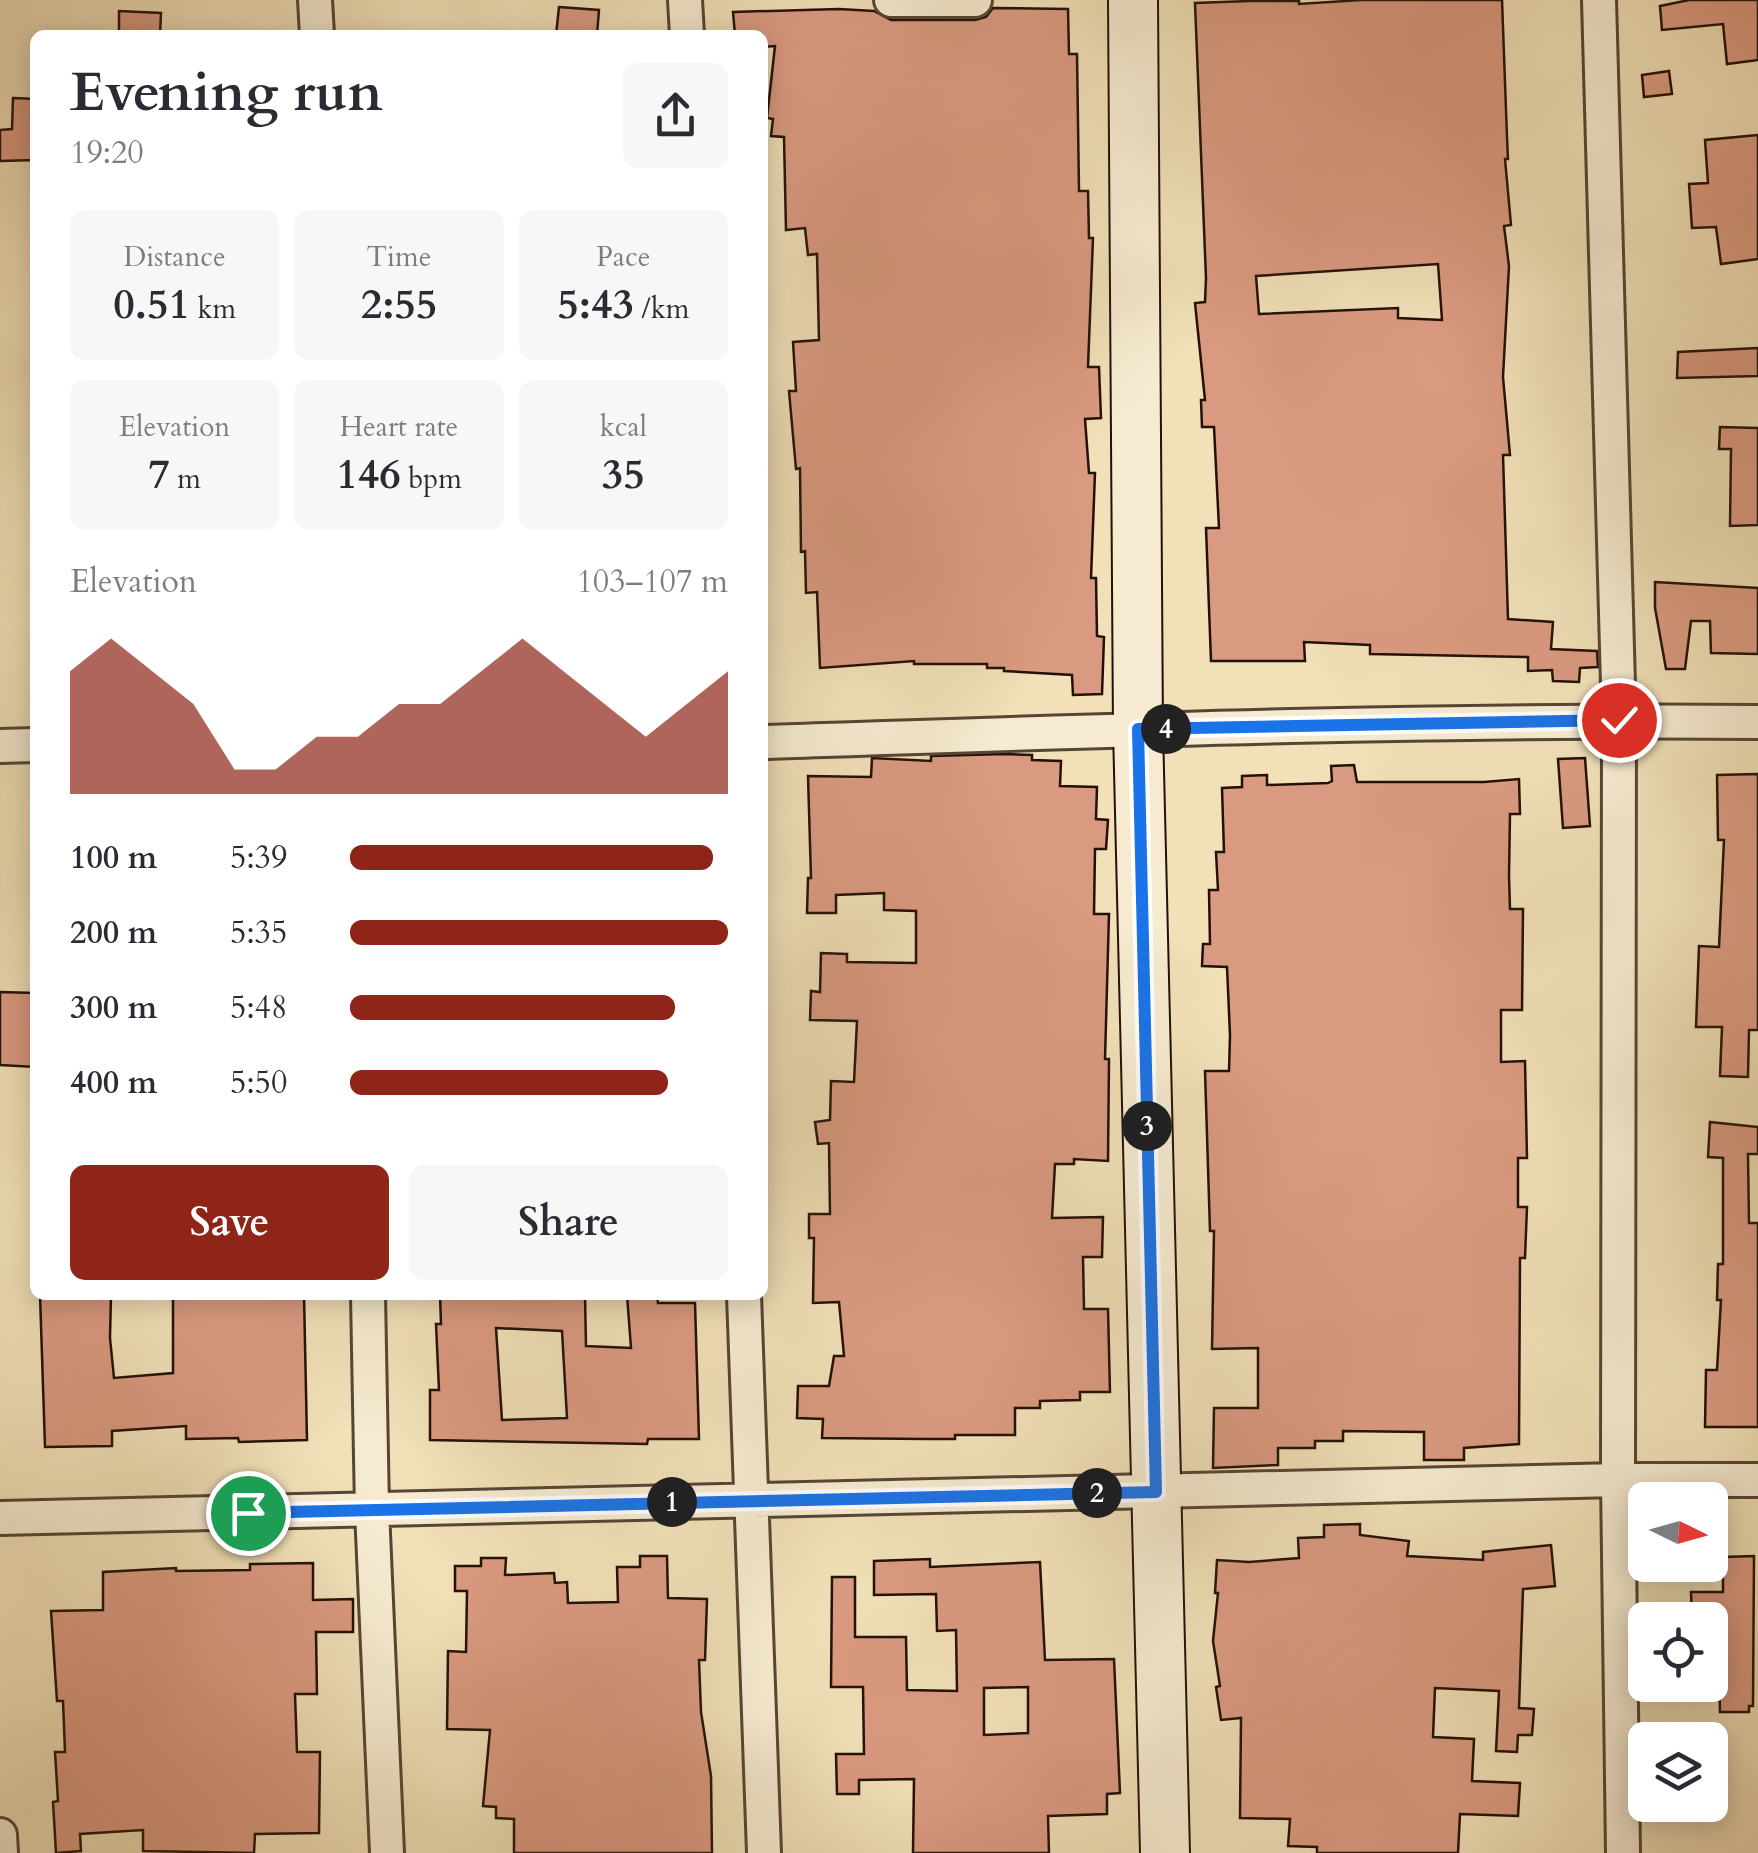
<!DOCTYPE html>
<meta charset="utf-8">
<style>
body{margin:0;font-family:Cardo,serif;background:#f7f7f7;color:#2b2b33;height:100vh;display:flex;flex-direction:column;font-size:38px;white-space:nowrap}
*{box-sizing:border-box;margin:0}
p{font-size:32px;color:#7c7c81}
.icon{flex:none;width:55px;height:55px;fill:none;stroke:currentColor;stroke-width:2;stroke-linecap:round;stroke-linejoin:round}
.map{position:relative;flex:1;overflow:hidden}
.panel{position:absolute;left:30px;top:30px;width:738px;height:1270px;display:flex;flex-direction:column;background:#fff;border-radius:15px;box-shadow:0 5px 25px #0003}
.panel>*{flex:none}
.needle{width:65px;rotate:95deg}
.tools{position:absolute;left:1628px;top:1482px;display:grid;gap:20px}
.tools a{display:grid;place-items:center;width:100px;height:100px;border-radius:15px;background:#fff;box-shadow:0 5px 25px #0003;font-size:50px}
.pin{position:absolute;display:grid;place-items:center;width:85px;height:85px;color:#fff;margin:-42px;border:5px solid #fff;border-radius:50%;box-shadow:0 2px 10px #0007}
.km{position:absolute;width:50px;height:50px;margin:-25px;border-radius:50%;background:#222;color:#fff;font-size:28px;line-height:50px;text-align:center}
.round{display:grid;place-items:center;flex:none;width:105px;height:105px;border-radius:15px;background:#f7f7f7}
.headline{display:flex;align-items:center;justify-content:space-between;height:170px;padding:0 40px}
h1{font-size:55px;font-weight:700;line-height:75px}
.stats{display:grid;grid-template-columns:repeat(3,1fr);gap:15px;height:170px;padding:10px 40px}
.stats div{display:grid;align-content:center;border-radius:15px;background:#f7f7f7;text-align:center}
.stats b{font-size:42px;font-weight:700}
.stats small{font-size:28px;font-weight:400}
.stats p{font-size:28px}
.chart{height:280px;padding:20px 40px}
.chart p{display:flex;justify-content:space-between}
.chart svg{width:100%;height:180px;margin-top:10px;fill:#8f2418;opacity:.7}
.primary-button{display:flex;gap:20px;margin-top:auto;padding:20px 40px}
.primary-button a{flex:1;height:115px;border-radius:15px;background:#8f2418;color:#fff;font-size:40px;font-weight:700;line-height:115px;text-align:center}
.primary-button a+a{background:#f7f7f7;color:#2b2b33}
ul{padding:0 40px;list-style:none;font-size:32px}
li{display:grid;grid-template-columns:160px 120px 1fr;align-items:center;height:75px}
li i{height:25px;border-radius:12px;background:#8f2418}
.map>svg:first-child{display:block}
</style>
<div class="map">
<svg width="1758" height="1853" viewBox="0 0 1758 1853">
<rect width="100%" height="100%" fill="#f1e0b8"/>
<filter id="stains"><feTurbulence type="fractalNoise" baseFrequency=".002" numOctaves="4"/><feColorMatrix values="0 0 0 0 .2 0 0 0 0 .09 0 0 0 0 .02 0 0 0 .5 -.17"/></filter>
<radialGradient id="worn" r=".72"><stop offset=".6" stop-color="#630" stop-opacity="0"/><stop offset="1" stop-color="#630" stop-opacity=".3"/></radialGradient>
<path fill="#da9a81" stroke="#231107" stroke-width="2.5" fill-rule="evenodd" d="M1361 0H1502L1507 137 1508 159H1505L1511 225 1504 226 1509 266 1503 377 1510 455H1503L1508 619 1553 622 1551 649 1597 651 1598 667 1580 668 1579 682 1553 681 1552 670 1528 671V657L1370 654V645L1304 642 1305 661H1211L1206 528H1219L1214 427H1202L1201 400H1205L1195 303 1205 302 1206 278 1195 3 1249 1H1299V4ZM1438 264 1442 320 1398 318V308L1259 314 1256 276Z
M1689 0H1758V60L1727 64 1723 24 1662 30 1660 6Z
M559 7 599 10 597 35H556Z
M993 8 1068 9 1069 54H1077L1079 191H1088L1089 238H1093L1088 367H1099L1101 418 1085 419 1089 473H1095L1091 578H1096L1097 636 1104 637 1102 694 1073 695 1072 675 1004 671V668H987V664H914V661L820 668 817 592 806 593 805 551 801 552 800 468 796 469 789 391H796L793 342 819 340 817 254 808 255 805 228 786 230 784 137 771 136 773 119 767 118 775 46 762 47V35H735L733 12 839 9 874 11 891 20H975L986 17Z
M119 11 161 13 160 35H119Z
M1669 71 1672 94 1644 97 1642 75Z
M13 98 35 99V160L0 161V130L12 129Z
M1758 135V259L1721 264 1716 227 1692 228 1689 184 1708 183 1705 140Z
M1758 348V376L1677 378 1678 352Z
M1720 427 1758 428V525L1730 526 1731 449H1719Z
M1655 582 1758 588V654L1711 653 1710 621H1691L1685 669H1666L1655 608Z
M1004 754 1032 755V760L1061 761 1060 786 1097 787 1096 819 1108 820 1106 849H1095L1094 914H1109L1105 1059H1109L1108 1161 1074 1159V1164H1055L1052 1218 1103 1217 1102 1257H1083L1084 1309H1108L1110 1392H1080V1400L1040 1401V1408H1015V1435H955V1439H925L822 1438 823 1419 797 1418 798 1386H829L834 1356H844L839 1302 813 1303 814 1238H809V1214H830L829 1143 818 1144 815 1122 830 1120 831 1081 854 1082 857 1021 810 1020 811 991 820 992 821 953 847 954V962L916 963V911L884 910V893L836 895V913H807L808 878H811L808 776 871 777 872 758 931 761V756Z
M1585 758 1590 826 1563 828 1558 759Z
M1354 765 1357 782H1484L1519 779 1520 814H1510L1509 876 1510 909H1523L1522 1010H1501V1062L1525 1061 1527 1158H1518V1207H1527L1525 1258H1520L1519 1444 1464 1448V1460H1424V1432L1343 1431V1441H1315V1448H1278V1465L1213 1468 1214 1408H1258V1348L1212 1349 1214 1231H1210L1205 1071H1229L1230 1035 1227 967 1202 966 1203 944H1210L1209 890H1218L1216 852H1224L1222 788 1242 787V776L1267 775V785L1328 783 1332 781 1331 766Z
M1758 774V1030H1749L1748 1077 1720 1076 1722 1027H1696L1699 946 1719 947 1724 840H1718L1717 775Z
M0 992 35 993V1067L0 1065Z
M1710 1122 1758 1127V1154H1748L1749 1223H1758V1427H1705L1706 1370H1717L1721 1300H1717L1718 1264H1723V1158L1708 1157Z
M40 1295H111L110 1338 114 1378 173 1373V1295H304L307 1440 239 1442 238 1438 186 1439V1426L112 1431V1446L45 1447Z
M440 1295H585L586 1346 631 1348 627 1295H657L658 1303H695L699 1439H648L647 1444 430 1440V1390H439L436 1324H441ZM496 1328 562 1331 567 1418 502 1420Z
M1360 1524V1535L1409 1541 1407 1556 1483 1560V1552L1551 1545 1555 1586 1523 1589 1519 1708 1534 1709 1532 1735H1518L1517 1752 1496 1751 1499 1691 1435 1688 1433 1737 1474 1739 1472 1781 1520 1783 1518 1816 1460 1814 1458 1853H1317V1847L1288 1846 1290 1819 1240 1818 1241 1718 1221 1720 1216 1687 1220 1686 1213 1641 1218 1593H1215L1217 1560 1249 1562 1299 1558 1298 1538 1324 1537V1525Z
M640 1556H667L668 1598 707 1599 705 1660H699L701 1712 711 1776 712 1853H514V1819L496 1818V1807L483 1806 490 1730 447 1729 448 1651 466 1652 467 1591H455V1566H481V1558H506L505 1575 554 1573 555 1583 567 1582 568 1603 618 1602 617 1567H640Z
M1754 1556 1753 1706H1749V1712H1720L1719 1674H1724L1723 1624 1692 1620 1691 1592H1723V1557Z
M930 1559V1567L1040 1562 1045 1660 1114 1659 1120 1793 1107 1794V1814L1048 1816 1049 1853H913L914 1779 859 1780V1794H837L836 1754H864L863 1687H831L832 1577H855V1637H906L907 1690 957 1691 956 1630 937 1631 936 1594 874 1595V1561ZM1028 1687V1733L984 1735V1688Z
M313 1563V1600L353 1599V1632H316L317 1694H295L297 1752H320L319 1833 255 1834 254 1853 143 1851V1830L80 1834 81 1851 56 1853 53 1802 58 1801 55 1752H65L63 1701H57L51 1611 103 1610V1572L176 1568V1571L250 1570V1564Z"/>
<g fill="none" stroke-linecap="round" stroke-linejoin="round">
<defs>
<path id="street" d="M315 0 317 35
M685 0 687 35
M891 0H975
M1599 0 1619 721 1618 1480 1623 1853
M762 742C1094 731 1426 719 1758 722
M0 746 35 745
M368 1295 372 1510 387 1853
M744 1295 764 1853
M0 1518 1618 1480H1758
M0 1835 1 1853"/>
<path id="secondary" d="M1133 0 1138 729 1165 1853"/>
</defs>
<use href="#street" stroke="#564533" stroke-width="38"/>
<use href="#secondary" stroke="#231107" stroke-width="52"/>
<use href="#street" stroke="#f6ebd1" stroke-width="32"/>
<use href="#secondary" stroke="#f6ebd1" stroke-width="48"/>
</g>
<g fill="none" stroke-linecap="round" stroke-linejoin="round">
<defs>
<path id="route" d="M248 1513 1156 1492 1138 729 1619 720"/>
</defs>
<use href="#route" stroke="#fff" stroke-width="20"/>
<use href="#route" stroke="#1a73e8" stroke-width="12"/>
</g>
<rect width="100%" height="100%" filter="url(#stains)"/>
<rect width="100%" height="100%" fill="url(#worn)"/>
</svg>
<div class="tools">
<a><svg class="needle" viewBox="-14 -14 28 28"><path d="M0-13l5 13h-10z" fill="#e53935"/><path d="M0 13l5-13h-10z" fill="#7c7c81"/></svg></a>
<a><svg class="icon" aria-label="locate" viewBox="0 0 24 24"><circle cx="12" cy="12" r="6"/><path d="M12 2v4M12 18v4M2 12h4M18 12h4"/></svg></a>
<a><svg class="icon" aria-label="layers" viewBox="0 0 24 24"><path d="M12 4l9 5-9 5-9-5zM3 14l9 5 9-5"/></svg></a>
</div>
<div class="pin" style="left:248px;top:1513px;background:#1e9e55"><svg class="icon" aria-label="arrive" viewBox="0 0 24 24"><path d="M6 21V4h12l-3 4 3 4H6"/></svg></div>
<div class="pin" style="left:1619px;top:720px;background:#d93025"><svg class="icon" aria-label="check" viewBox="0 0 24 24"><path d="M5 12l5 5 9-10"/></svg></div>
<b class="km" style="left:672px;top:1502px">1</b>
<b class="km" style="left:1097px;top:1493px">2</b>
<b class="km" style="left:1147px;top:1126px">3</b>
<b class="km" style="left:1166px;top:729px">4</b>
<section class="panel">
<div class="headline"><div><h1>Evening run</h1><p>19:20</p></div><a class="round"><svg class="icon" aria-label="share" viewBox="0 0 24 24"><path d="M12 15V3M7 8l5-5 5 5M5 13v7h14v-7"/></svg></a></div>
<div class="stats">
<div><p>Distance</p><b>0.51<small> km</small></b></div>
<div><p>Time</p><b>2:55</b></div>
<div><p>Pace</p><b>5:43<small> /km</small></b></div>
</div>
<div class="stats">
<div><p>Elevation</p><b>7<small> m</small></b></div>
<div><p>Heart rate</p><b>146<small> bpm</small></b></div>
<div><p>kcal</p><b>35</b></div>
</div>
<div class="chart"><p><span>Elevation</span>103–107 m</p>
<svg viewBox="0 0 160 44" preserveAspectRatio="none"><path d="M0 44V14L10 6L20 14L30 22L40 38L50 38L60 30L70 30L80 22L90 22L100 14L110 6L120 14L130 22L140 30L150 22L160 14V44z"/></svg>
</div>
<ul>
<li><b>100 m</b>5:39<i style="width:96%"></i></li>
<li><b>200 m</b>5:35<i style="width:100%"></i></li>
<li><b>300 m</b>5:48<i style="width:86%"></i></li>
<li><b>400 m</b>5:50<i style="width:84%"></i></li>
</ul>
<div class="primary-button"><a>Save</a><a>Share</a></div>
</section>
</div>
